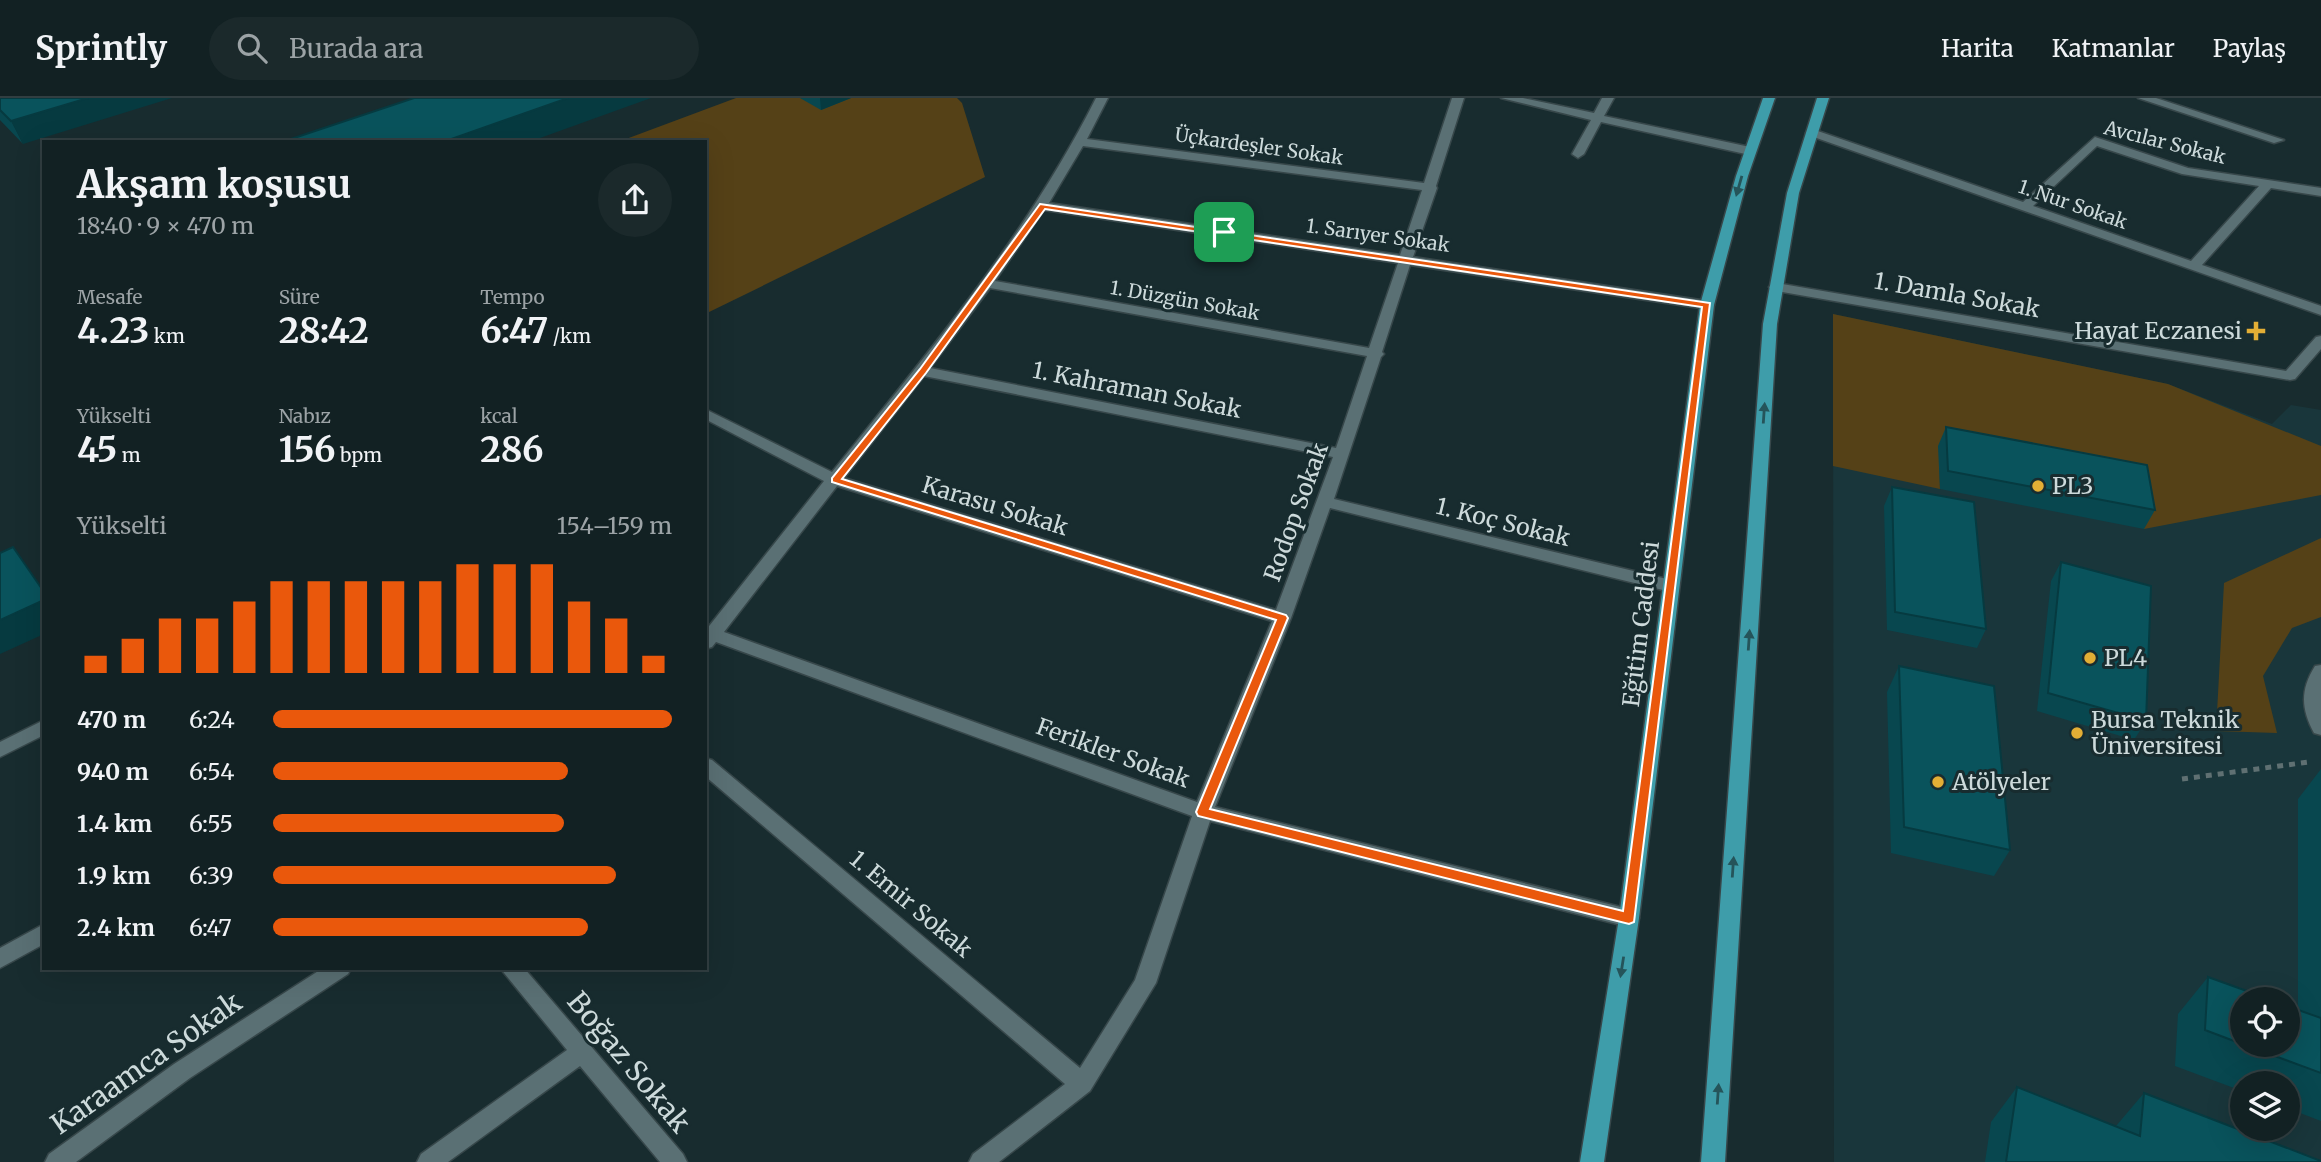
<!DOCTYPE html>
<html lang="tr">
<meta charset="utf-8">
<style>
body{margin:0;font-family:Merriweather,serif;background:#1b292b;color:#f1f3f6;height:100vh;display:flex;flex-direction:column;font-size:26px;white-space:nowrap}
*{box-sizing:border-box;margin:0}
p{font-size:23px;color:#9ca3a6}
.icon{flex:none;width:38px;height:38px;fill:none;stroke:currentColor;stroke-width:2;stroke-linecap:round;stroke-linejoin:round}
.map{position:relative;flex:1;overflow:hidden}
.drawer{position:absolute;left:42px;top:42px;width:665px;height:830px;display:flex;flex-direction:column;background:#122123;border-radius:0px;box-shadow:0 7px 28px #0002,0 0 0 2px #313e41}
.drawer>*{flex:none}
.fabs{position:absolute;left:2230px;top:889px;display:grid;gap:14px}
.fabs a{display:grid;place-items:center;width:70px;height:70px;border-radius:50%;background:#122123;box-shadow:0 7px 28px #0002,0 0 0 2px #313e41;font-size:35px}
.pin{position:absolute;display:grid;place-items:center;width:60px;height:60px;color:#fff;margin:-30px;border-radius:14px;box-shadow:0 4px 10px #0006}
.round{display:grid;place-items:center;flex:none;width:74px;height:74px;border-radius:37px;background:#1b292b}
.overview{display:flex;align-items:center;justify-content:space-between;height:119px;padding:0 35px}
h1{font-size:38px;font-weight:700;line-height:52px}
.figures{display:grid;grid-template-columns:repeat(3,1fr);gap:10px;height:119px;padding:7px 35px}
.figures div{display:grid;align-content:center}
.figures b{font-size:35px;font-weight:700}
.figures small{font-size:19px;font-weight:400}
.figures p{font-size:19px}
.chart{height:196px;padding:14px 35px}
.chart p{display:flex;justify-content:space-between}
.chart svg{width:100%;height:126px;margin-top:7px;stroke:#ea580c;stroke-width:6}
ul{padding:0 35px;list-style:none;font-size:23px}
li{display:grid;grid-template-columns:112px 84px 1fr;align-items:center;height:52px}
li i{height:18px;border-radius:9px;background:#ea580c}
header{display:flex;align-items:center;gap:42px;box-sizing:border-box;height:98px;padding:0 35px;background:#122123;border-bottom:2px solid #313e41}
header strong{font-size:33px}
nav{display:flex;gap:38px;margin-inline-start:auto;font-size:24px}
.search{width:490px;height:63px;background:#1b292b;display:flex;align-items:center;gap:18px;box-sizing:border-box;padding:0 24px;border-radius:38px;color:#9ca3a6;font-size:26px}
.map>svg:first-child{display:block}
</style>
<header>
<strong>Sprintly</strong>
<div class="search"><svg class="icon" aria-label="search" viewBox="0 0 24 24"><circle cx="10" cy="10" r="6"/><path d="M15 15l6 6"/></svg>Burada ara</div>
<nav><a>Harita</a><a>Katmanlar</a><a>Paylaş</a></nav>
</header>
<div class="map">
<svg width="2321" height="1064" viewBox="0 0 2321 1064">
<rect width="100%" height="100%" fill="#182c2f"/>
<path fill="#19363b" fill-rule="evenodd" d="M1833 216 2168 286 2272 326 2291 307 2321 312V1064H1834ZM2242 901H2287V947H2242ZM2242 985H2287V1031H2242Z"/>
<path fill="#554117" d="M736 0H957L962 5 985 79 705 216V44H618Z
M1833 216 2168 286 2321 348V397L2144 431 2136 385 1939 348 1940 391 1833 368Z
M2321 440V519L2292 530 2263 578 2277 635 2216 633 2224 485Z"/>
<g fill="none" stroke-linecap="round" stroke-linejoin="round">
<defs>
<path id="street" d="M1096 0H1108L1087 41 1424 85 1452 0H1464L1436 88 1437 90 1413 159 1707 203 1714 207 1707 211 1410 167 1382 254 1384 256 1381 259 1334 401 1671 482 1679 488 1671 494 1330 410 1291 520 1215 709 1629 811 1636 814 1639 820 1636 826 1629 829 1210 723 1156 885 1090 993 999 1064H969L973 1056 1065 986 705 678V660L712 662 1080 970 1135 882 1192 718 716 544 712 549 705 551 706 532 824 383 705 321V311L832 374C928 255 1027 137 1096 0ZM1083 48 1422 92 1400 157 1049 105ZM1044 112 1398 165 1369 250 995 183ZM990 190 1367 258 1336 350 930 270ZM924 278 1333 359 1276 512 844 380ZM837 388 1272 523 1197 704 724 534Z
M1501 0H1523L1594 15 1602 0H1614L1604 18 1750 49 1756 53 1750 57 1601 24 1584 56 1578 60 1572 56 1591 22Z
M2138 0H2156L2284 42 2274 45Z
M1812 31 2023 104 2095 39 2188 70 2321 90V98L2271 90 2202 167 2321 208V217L1808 37 1806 35ZM2097 48 2182 76 2259 88 2191 163 2033 108Z
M1776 185 2286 273 2316 239 2321 238V251L2295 281 2290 282 1771 192 1769 189Z
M2321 567V637L2314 635C2301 611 2300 592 2315 568Z
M44 622V637L0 659V644Z
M44 826V846L0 870V850Z
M323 870H351L348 876 190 980 76 1064H45L49 1056 174 966Z
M500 870H524L683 1056 687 1064H660L580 968 448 1064H417L421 1056 567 952Z"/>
<path id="primary" d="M1763 0H1775L1748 78 1714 207 1639 820 1604 1064H1580L1619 820 1700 207 1736 78Z
M1817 0H1829L1799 95 1777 226 1725 1064H1701L1763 226 1787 95Z"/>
</defs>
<use href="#street" stroke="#37474a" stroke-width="3"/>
<use href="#primary" stroke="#37474a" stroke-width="3"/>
<path stroke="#5f7072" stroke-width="5" stroke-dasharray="6 6" stroke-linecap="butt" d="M2182 681 2309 664"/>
<use href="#street" fill="#5a7074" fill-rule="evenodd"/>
<use href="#primary" fill="#3e9daa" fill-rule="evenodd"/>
</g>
<path fill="#08474f" d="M0 0 23 46 0 22Z
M800 0H851L821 12Z
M1946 329 2155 412 2144 431 1940 391 1938 348Z
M1892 389 1986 531 1977 550 1887 532 1884 408Z
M2061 464 2146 623 2134 642 2037 613 2051 483Z
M1899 568 2010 752 1994 778 1891 755 1887 594Z
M2321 671V1023L2287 1010V985H2242V993L2175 968 2178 916 2208 879 2242 901V947H2287L2298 911V701Z
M2017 989 2116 1028 2144 995 2321 1064H1985L1991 1024Z"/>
<path fill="#063a40" d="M88 0H172L23 46 11 23Z
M568 0H651L529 44H443Z
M820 0H851L821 12Z
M44 502V536L0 556V522Z"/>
<path fill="#09535c" stroke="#063a40" stroke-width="2" d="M0 0H88L11 23 0 12Z
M414 0H568L443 44H282Z
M1946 329 2147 367 2155 412 1948 373Z
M1892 389 1974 404 1986 531 1895 514Z
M13 449 44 494V502L0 522V455Z
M2061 464 2151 488 2146 623 2048 595Z
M1899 568 1994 588 2010 752 1904 729Z
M2208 879 2269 901H2242V946L2205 932Z
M2287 908 2321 920V975L2245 947H2287Z
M2017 989 2140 1038 2144 995 2321 1063V1064H2006Z"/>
<defs><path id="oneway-solid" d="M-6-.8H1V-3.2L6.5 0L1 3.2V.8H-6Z" transform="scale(1.75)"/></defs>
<g fill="#25545a">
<use href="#oneway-solid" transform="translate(1739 88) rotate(106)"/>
<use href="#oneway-solid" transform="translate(1764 315) rotate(-86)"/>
<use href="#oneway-solid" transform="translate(1749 542) rotate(-86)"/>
<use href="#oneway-solid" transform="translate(1733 769) rotate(-86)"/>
<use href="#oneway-solid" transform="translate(1622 869) rotate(99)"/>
<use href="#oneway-solid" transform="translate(1718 996) rotate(-86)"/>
</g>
<path fill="#ea580c" stroke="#fff" stroke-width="2" fill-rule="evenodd" d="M1040 106 1710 205 1634 824 1629 826 1198 718 1196 714 1276 522 832 384V380L920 271ZM1045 111 1702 209 1623 813 1210 711 1288 520 1286 517 842 381 926 275Z"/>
<g fill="#e3ae35" stroke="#182c2f" stroke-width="2.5">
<path d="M2252.5 222.5h7v7h7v7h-7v7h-7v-7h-7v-7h7z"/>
<circle cx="2038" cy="388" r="7"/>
<circle cx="2090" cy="560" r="7"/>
<circle cx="2077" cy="635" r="7"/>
<circle cx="1938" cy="684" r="7"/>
</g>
<g text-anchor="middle" stroke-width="6" stroke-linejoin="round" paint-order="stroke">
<g font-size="19" fill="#cddadb" stroke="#182c2f">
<text transform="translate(2165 44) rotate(14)" y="7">Avcılar Sokak</text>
<text transform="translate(1259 48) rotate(8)" y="7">Üçkardeşler Sokak</text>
<text transform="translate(2073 106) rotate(19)" y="7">1. Nur Sokak</text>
<text transform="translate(1378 137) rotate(8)" y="7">1. Sarıyer Sokak</text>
<text transform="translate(1185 202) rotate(10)" y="7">1. Düzgün Sokak</text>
</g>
<g font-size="23" fill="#cddadb" stroke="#182c2f">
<text transform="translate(1957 197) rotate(10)" y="8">1. Damla Sokak</text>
<text transform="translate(1137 292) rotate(11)" y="8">1. Kahraman Sokak</text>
<text transform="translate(995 408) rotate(17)" y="8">Karasu Sokak</text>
<text transform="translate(1296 414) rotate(-70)" y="8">Rodop Sokak</text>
<text transform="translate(1503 424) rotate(14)" y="8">1. Koç Sokak</text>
<text transform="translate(1641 526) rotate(-83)" y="8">Eğitim Caddesi</text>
<text transform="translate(1113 655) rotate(20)" y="8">Ferikler Sokak</text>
<text transform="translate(911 806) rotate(40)" y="8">1. Emir Sokak</text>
</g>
<g font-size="23" fill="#cddadb" stroke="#182c2f" text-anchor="start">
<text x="2242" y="241" text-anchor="end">Hayat Eczanesi</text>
<text x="2052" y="396">PL3</text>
<text x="2104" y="568">PL4</text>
<text x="2091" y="630">Bursa Teknik<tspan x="2091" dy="26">Üniversitesi</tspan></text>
<text x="1952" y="692">Atölyeler</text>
</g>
<g font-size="28" fill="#cddadb" stroke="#182c2f">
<text transform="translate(629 964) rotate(50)" y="10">Boğaz Sokak</text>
<text transform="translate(146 965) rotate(-35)" y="10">Karaamca Sokak</text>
</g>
</g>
</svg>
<div class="fabs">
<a><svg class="icon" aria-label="locate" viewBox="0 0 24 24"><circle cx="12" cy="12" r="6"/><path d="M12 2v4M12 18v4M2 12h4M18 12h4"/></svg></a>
<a><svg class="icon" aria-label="layers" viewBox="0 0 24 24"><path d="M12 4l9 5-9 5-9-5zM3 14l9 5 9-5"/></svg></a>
</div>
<div class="pin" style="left:1224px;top:134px;background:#1e9e55"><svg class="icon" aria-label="arrive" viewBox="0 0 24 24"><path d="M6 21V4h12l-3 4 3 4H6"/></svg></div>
<section class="drawer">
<div class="overview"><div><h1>Akşam koşusu</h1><p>18:40 · 9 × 470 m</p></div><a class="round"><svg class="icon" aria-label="share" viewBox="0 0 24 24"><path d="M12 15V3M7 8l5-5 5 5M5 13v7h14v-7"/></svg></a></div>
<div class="figures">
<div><p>Mesafe</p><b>4.23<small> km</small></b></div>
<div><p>Süre</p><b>28:42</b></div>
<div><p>Tempo</p><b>6:47<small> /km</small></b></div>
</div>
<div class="figures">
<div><p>Yükselti</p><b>45<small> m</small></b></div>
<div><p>Nabız</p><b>156<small> bpm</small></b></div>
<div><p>kcal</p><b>286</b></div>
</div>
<div class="chart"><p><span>Yükselti</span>154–159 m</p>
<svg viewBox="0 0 160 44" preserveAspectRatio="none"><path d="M5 44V38M15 44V32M25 44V25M35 44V25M45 44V19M55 44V12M65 44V12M75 44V12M85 44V12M95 44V12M105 44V6M115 44V6M125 44V6M135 44V19M145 44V25M155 44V38"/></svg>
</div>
<ul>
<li><b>470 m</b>6:24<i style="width:100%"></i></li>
<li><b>940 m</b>6:54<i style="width:74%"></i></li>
<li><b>1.4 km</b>6:55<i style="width:73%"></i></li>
<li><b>1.9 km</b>6:39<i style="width:86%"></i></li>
<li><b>2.4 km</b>6:47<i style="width:79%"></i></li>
</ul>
</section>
</div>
